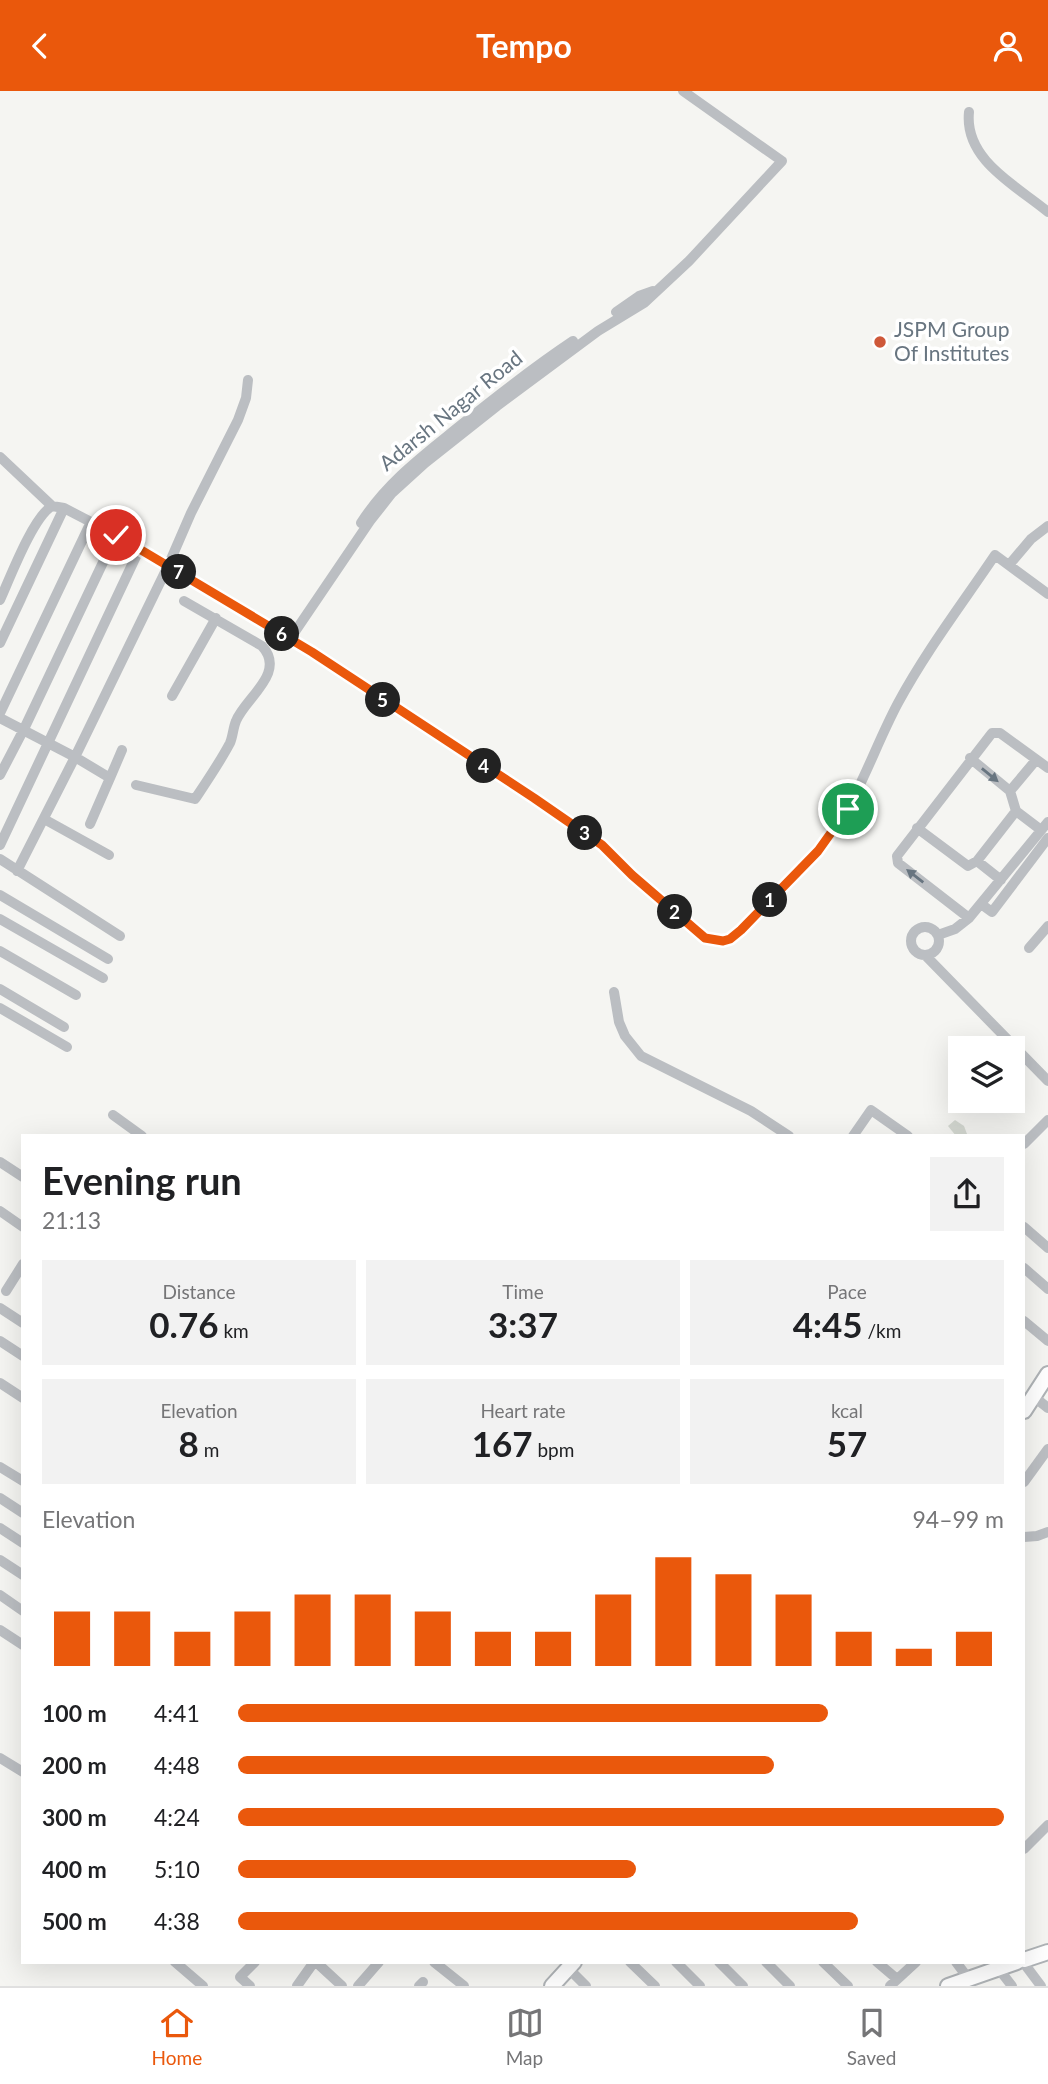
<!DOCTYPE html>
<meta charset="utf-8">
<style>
body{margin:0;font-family:Lato,sans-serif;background:#f2f2f2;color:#202124;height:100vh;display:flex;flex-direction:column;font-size:26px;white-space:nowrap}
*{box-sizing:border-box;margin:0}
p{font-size:23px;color:#757577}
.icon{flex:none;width:38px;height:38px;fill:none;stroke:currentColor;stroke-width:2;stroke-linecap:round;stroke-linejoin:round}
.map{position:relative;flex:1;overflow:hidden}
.sheet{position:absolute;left:21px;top:1043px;width:1004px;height:830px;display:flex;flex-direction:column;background:#fff;border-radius:0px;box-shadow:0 7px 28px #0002}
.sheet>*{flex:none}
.buttons{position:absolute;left:948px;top:945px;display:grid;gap:14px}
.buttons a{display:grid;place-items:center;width:77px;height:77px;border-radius:0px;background:#fff;box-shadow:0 7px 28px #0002;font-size:35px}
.pin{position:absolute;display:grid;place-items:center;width:60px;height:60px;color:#fff;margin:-30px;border:4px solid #fff;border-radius:50%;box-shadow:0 2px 7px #0007}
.km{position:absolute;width:35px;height:35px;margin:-18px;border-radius:50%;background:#222;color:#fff;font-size:19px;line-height:35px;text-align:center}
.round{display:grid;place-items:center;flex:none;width:74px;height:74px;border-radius:0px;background:#f2f2f2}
.summary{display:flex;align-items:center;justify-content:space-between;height:119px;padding:0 21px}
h1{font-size:38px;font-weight:700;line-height:52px}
.metrics{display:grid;grid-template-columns:repeat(3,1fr);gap:10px;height:119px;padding:7px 21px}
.metrics div{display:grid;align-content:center;border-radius:0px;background:#f2f2f2;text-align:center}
.metrics b{font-size:35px;font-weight:700}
.metrics small{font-size:19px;font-weight:400}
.metrics p{font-size:19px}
.chart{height:196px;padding:14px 21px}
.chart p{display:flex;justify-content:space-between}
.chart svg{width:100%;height:126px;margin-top:7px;stroke:#ea580c;stroke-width:6}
ul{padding:0 21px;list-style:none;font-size:23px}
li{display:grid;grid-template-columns:112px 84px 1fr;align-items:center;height:52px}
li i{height:18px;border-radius:9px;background:#ea580c}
header{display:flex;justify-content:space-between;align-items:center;height:91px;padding:0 21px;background:#ea580c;color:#fff;font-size:32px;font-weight:700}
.tab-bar{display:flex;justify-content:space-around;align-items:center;height:98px;border-top:2px solid #e0e0e0;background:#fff;font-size:19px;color:#757577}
.tab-bar a{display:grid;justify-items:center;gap:4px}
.tab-bar .active{color:#ea580c}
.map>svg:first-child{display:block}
</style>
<header><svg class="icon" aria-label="back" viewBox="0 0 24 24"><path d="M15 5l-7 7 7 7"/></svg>Tempo<svg class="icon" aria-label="person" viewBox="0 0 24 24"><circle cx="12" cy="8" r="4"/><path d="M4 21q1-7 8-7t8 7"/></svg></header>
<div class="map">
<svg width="1048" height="1895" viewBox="0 0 1048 1895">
<rect width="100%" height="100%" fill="#f5f5f2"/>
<path fill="#d5d9d2" d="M955 1029 964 1035 967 1043 956 1045 948 1035Z"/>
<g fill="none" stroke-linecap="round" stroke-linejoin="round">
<defs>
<path id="major" d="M1024 1320 1048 1283
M1024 1869 1048 1861
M552 1895 574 1871
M948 1895 1017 1871"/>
</defs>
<use href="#major" stroke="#afb3b6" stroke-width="18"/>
<path stroke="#bbbec2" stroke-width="10" d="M969 21C964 69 1017 95 1048 121
M616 221 639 205 653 200
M0 366 52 415 64 417 116 444 312 561 534 707 602 754 632 784 705 847C721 852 729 849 741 839 772 807 807 777 833 741 861 701 875 655 898 612 926 560 962 513 995 464L1048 503
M361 432C387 391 424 364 461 334 497 305 534 276 573 250
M1009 474 1031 448 1048 435
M0 509C10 487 33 426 52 415
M290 548 370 430 392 402 425 372 497 315 598 240 644 212 689 170 782 70 683 0
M0 552 64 417
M172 605 216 527
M0 622 91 431
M0 627 75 666 17 780
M970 667 1010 700 1016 720 1041 739
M0 684 24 638 116 444
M110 687 122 659
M136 694 195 708C207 690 220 671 230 652 233 645 233 637 236 630 245 607 287 582 262 555L184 510
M1010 700 1036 669
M44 728 109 764
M90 733 110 687 75 666 168 475 191 422 238 329 246 307 248 289
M917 737 968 775 977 770 1016 720
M0 754 139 459
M0 768 120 845
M977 770 1001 789
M0 804 108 868
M981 813 992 821 1048 747
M969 827 898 772 897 765 992 642H1000L1048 677
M0 828 103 887
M911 850a14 14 0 1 1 28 0a14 14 0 1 1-28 0Z
M938 844 955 838 969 827 1048 731
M1029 857 1048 835
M0 860 76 904
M925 864 1048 990
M0 898 64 936
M614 901 619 931 625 945 641 965 751 1020 789 1045
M0 917 67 956
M113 1024 142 1045
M853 1045 871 1019 908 1045
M1024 1053 1048 1029
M0 1071 23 1086
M0 1120 23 1136
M1024 1136 1048 1157
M1024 1177 1048 1198
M6 1200 23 1173
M0 1217 23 1232
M1024 1230 1048 1250
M0 1250 23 1265
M0 1292 23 1307
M1033 1305 1048 1317
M0 1376 23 1390
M1024 1391 1048 1358
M0 1407 23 1422
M0 1437 23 1452
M1024 1446 1037 1445 1048 1441
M0 1469 23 1484
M0 1504 23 1520
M0 1539 23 1554
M0 1667 23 1681
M1024 1758 1048 1734
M175 1871 203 1895
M316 1871 342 1895
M434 1871 464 1895
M630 1871 655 1895
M676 1871 700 1895
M719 1871 743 1895
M766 1871 790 1895
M823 1871 848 1895
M877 1871 897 1888
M956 1871 968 1887
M1023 1871 1041 1895
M568 1877 586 1895
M998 1877 1012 1895
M250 1895 240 1886 255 1871
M297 1895 314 1871
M358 1895 379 1871
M419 1895 423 1891
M890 1895 916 1871"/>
<use href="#major" stroke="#fff" stroke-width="14"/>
</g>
<defs><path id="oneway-solid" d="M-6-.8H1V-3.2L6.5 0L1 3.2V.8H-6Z" transform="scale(1.75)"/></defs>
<g fill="#687580">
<use href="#oneway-solid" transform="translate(990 684) rotate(39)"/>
<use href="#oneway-solid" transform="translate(915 785) rotate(-142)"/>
</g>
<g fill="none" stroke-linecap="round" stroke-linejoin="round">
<defs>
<path id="route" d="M116 444 312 561 534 707 602 754 632 784 705 847 723 850 730 848 741 839 818 760 848 718"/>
</defs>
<use href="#route" stroke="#fff" stroke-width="14"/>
<use href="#route" stroke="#ea580c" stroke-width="9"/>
</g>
<circle fill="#ce5839" stroke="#fff" stroke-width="2.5" cx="880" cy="251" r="7"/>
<g text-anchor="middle" stroke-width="7" stroke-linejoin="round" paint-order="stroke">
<g font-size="21" fill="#687580" stroke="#fff" text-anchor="start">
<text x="894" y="246">JSPM Group<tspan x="894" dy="24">Of Institutes</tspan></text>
</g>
<g font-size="21" fill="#687580" stroke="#fff">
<text transform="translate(451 320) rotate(-39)" y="7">Adarsh Nagar Road</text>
</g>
</g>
</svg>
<div class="buttons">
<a><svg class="icon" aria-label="layers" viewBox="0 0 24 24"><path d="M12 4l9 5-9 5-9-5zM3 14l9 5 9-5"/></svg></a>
</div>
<div class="pin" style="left:848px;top:718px;background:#1e9e55"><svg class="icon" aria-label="arrive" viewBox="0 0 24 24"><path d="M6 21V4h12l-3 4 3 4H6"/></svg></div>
<div class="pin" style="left:116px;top:444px;background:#d93025"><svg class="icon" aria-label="check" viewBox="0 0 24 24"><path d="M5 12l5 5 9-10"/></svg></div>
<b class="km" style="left:770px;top:809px">1</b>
<b class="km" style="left:675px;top:821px">2</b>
<b class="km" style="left:585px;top:742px">3</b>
<b class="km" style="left:484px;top:675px">4</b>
<b class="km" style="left:383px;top:609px">5</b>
<b class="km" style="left:282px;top:543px">6</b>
<b class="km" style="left:179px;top:481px">7</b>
<section class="sheet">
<div class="summary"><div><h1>Evening run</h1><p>21:13</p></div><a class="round"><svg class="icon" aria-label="share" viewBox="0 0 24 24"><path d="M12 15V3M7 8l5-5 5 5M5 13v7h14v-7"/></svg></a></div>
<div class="metrics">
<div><p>Distance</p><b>0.76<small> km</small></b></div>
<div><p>Time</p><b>3:37</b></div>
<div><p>Pace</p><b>4:45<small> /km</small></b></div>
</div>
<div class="metrics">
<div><p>Elevation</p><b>8<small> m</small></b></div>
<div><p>Heart rate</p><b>167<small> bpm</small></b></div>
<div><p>kcal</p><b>57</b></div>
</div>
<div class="chart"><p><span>Elevation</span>94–99 m</p>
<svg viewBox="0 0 160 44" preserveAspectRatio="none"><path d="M5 44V25M15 44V25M25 44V32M35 44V25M45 44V19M55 44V19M65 44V25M75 44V32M85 44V32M95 44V19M105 44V6M115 44V12M125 44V19M135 44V32M145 44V38M155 44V32"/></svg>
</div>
<ul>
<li><b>100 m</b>4:41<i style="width:77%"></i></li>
<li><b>200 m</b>4:48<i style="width:70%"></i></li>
<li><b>300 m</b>4:24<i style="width:100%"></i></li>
<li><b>400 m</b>5:10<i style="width:52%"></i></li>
<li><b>500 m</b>4:38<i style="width:81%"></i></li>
</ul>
</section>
</div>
<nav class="tab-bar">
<a class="active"><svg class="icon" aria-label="home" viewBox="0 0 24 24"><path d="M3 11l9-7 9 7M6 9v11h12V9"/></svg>Home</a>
<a><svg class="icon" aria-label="map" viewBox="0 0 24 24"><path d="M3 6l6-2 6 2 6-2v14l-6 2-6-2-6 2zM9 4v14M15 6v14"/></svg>Map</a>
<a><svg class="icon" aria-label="saved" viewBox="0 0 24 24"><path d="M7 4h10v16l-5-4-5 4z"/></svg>Saved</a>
</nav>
